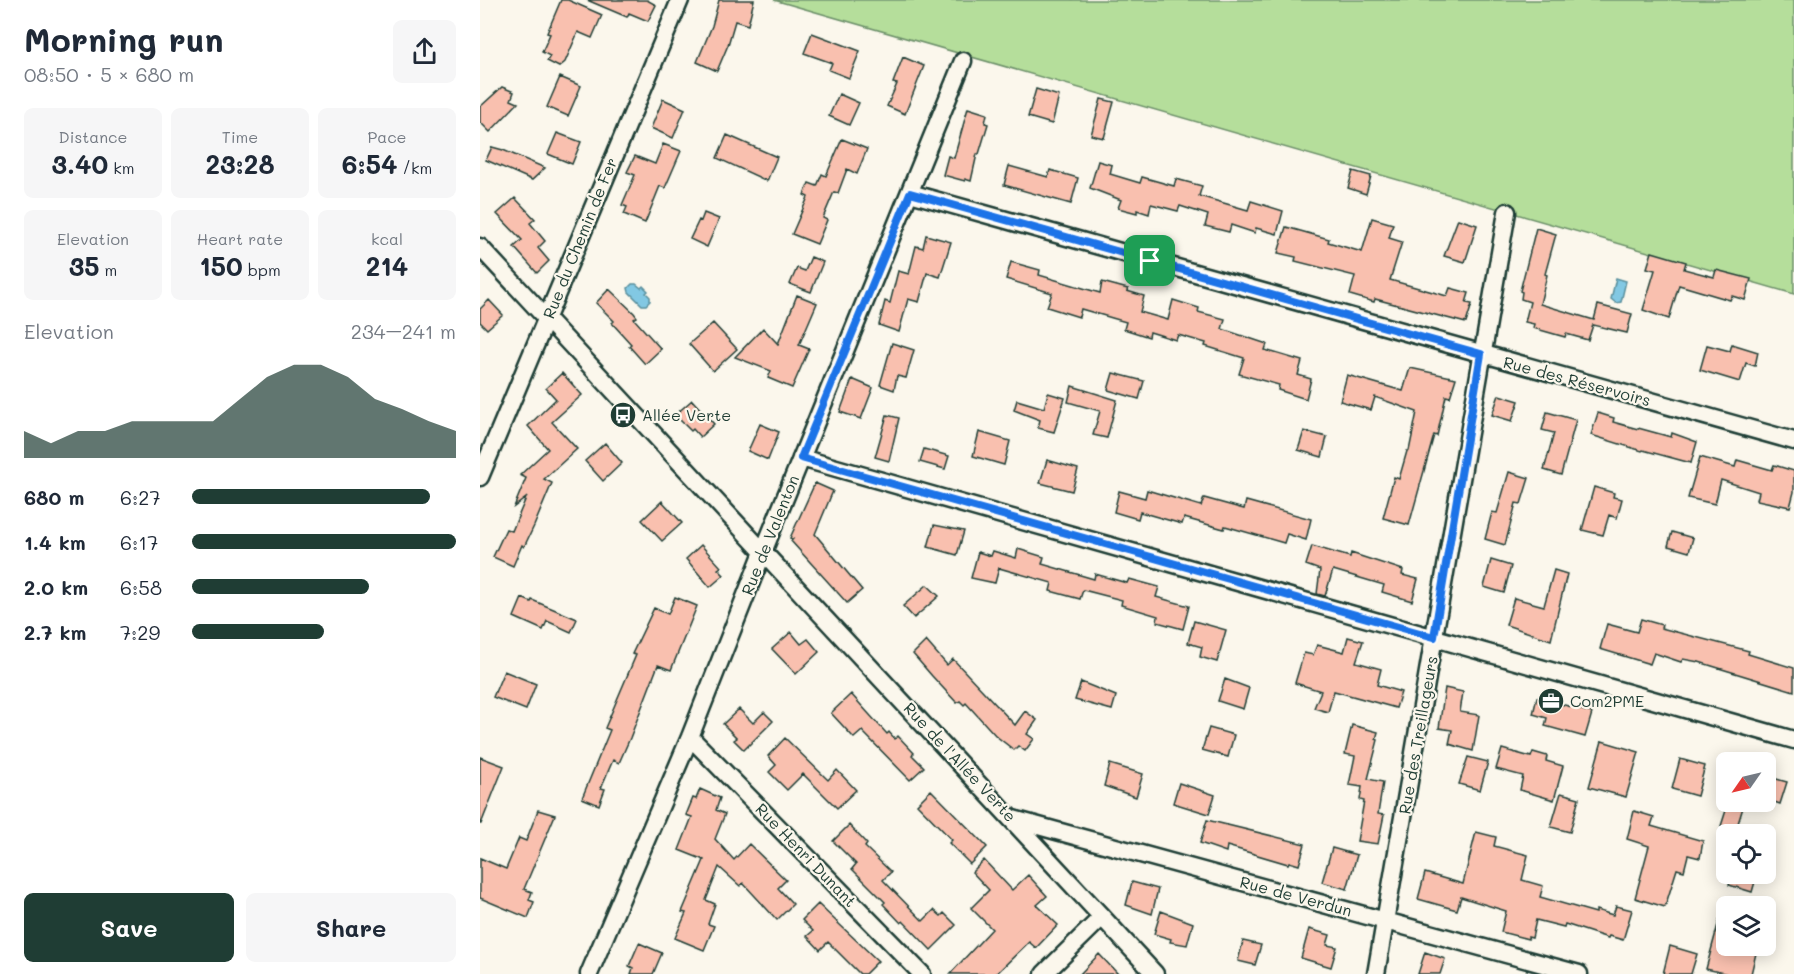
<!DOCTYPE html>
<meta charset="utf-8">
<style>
body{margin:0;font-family:Mali,sans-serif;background:#f6f6f7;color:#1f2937;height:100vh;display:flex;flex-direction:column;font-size:22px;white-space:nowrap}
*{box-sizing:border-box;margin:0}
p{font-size:20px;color:#747a83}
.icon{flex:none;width:33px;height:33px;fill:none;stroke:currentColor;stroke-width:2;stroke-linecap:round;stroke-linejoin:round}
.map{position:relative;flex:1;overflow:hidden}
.sheet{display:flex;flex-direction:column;background:#fff;width:480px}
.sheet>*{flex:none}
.needle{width:39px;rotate:236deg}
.fabs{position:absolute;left:1236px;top:752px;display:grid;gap:12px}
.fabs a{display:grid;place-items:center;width:60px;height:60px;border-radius:9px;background:#fff;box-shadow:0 3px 15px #0003;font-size:30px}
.pin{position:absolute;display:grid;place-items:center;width:51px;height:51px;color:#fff;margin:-26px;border-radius:12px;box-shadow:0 3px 9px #0006}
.round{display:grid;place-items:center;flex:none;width:63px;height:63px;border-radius:9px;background:#f6f6f7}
.overview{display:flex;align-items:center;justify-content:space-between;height:102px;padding:0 24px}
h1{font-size:33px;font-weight:700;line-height:45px}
.stats{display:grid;grid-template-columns:repeat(3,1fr);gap:9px;height:102px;padding:6px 24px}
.stats div{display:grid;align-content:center;border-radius:9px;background:#f6f6f7;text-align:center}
.stats b{font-size:26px;font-weight:700}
.stats small{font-size:16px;font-weight:400}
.stats p{font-size:16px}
.chart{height:168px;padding:12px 24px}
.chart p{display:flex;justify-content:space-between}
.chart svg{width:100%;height:108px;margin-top:6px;fill:#1f3d34;opacity:.7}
.primary-button{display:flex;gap:12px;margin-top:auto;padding:12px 24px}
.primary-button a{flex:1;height:69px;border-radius:9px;background:#1f3d34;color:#fff;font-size:24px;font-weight:700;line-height:69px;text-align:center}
.primary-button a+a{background:#f6f6f7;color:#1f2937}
ul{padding:0 24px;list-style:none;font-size:20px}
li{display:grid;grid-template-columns:96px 72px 1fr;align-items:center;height:45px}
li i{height:15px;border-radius:8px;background:#1f3d34}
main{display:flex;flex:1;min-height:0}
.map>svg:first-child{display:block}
</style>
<main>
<section class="sheet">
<div class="overview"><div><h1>Morning run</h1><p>08:50 · 5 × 680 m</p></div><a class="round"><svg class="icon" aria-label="share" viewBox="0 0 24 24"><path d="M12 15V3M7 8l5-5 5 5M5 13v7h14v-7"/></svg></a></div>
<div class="stats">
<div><p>Distance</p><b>3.40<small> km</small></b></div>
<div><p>Time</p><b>23:28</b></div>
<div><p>Pace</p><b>6:54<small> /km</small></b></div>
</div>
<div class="stats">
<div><p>Elevation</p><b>35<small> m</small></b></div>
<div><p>Heart rate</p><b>150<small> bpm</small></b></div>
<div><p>kcal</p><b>214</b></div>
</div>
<div class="chart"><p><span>Elevation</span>234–241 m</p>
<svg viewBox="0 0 160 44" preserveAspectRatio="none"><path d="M0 44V33L10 38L20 33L30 33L40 29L50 29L60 29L70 29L80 20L90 11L100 6L110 6L120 11L130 20L140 24L150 29L160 33V44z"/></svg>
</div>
<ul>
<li><b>680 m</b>6:27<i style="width:90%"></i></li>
<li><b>1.4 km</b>6:17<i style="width:100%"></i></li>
<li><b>2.0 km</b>6:58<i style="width:67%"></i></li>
<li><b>2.7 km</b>7:29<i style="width:50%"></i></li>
</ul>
<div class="primary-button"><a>Save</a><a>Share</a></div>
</section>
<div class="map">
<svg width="1314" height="974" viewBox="0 0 1314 974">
<rect width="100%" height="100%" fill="#fbf7ec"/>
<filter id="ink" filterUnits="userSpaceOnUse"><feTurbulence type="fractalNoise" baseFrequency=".0167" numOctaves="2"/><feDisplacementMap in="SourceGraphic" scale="12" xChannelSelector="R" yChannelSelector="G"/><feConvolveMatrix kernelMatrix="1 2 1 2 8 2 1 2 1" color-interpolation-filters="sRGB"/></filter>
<g filter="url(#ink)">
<path fill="#b5de9b" stroke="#6a8e68" stroke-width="1.5" d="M294 0H1314V294Z"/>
<path fill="#82c8e3" stroke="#5a909d" stroke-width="1.5" d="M1136 278 1146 281 1141 302 1136 303 1131 299Z
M152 284H156L161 288 163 286 168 291 166 293 170 297V301L166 305H162L149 292 148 288Z"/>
<path fill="#f9c0af" stroke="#1f3d34" stroke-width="1.5" d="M81 0H88L122 15 112 38 98 32 85 62 79 67 67 61 70 56 62 52 70 34 67 33Z
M107 0H167L176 5 168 21 149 13 147 17Z
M239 0H274L268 25 255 21 248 45 237 71 217 62 232 26Z
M332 33 380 51 369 78 349 70 352 63 324 53Z
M423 57 444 66 425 114 407 106 417 84 413 83Z
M80 77 101 86 88 116 67 107Z
M22 87 34 92 31 100 38 103 10 132 0 122V107Z
M556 89 579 96 572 124 548 117Z
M359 94 379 103 369 125 349 116Z
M183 99 205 109 193 138 171 128Z
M621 99 634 102 624 138 611 135Z
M488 108 507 114 505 123 508 124 499 154H497L491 181 485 179V181L463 175 468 156 474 158Z
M77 133 101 142 92 164 68 154Z
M247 135 297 157 287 181 237 158Z
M362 139 387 149 377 174 367 169 358 193 354 192 343 218 347 220 337 244 312 234 328 197 324 195 329 183 337 186 342 174 346 176Z
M183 144 201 151 185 188 180 186 165 223 144 214 147 207 142 205 155 175 147 172 155 156 175 164Z
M12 147 23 150 65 168 52 180 6 160Z
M618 161 632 165 630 174 660 183 662 177 694 186 696 179 722 186 719 196 768 210 771 201 803 211 797 234 776 228 775 233 751 225 749 232 725 226 728 215 700 206 698 211 671 204 669 214 657 210V213L638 208 641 200 610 188Z
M529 166 568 177 570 170 598 178 591 204 524 185Z
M873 171 891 176 886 194 868 188Z
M35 198 55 219 50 223 65 241 58 248 69 261 57 273 34 247 42 240 17 214Z
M224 213 239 219 227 247 210 239 219 220 221 221Z
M892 218 913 224 909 238 922 242 910 280 967 296 970 288 989 293 986 303 992 304 986 323 895 299 894 302 870 295 875 276 815 261 816 257 798 253 806 227 849 239 848 242 882 252Z
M978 219 997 225 985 262 964 256Z
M1056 228 1076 234 1065 274 1067 275 1060 304 1114 320 1118 305 1152 314 1147 333 1113 325 1108 340 1086 334 1085 337 1053 328 1054 324 1045 322 1050 302 1041 299 1042 292 1040 291Z
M446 235 471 242 460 277 447 273 439 302 428 299 419 332 399 325 405 301 410 303 418 271 429 274 436 246 443 248Z
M1172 252 1206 262 1204 269 1234 277 1236 270 1271 279 1265 300 1252 296 1250 300 1199 285 1189 319 1163 310 1175 270 1167 268Z
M331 257 343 262 331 292 310 284 317 268 325 271Z
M531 262 560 270 559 275 620 293 622 282 648 289 647 291 664 296 660 312 688 320 693 300 719 308 718 312 745 319 742 329 787 344 785 350 822 361 818 375 831 379 826 399 798 390 799 385 759 374 764 358 725 346 726 343 698 335 696 340 670 332 669 337 644 329 646 322 601 309 599 317 567 307 572 293 526 279Z
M129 289 154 313 157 317 154 319 181 349 165 364 149 346 151 344 132 323 134 321 116 303Z
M317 295 337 303 319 345 329 349 312 388 288 378 291 371 255 357 283 328 298 344Z
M9 300 23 315 7 329 0 322V309Z
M233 323 257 349 233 371 209 344Z
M412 343 434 350 426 378 417 376 414 390 400 385Z
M1252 344 1278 352 1275 366 1266 363 1260 382 1220 370 1227 345 1250 351Z
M930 368 976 378 970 397 966 396 957 436 954 435 929 525 903 518 914 477 919 479 927 451H929L937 412 895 397 891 410 860 401 867 375 923 391Z
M82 373 102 395 72 422 97 449 64 479 72 483 54 526 44 547 42 545 33 566 13 557 26 529 32 531 46 498 34 507 46 478 40 475 68 449 48 426 76 399 66 388Z
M633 373 664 381 659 399 628 390Z
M372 379 393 388 381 419 360 412Z
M592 386 637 400 627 438 613 435 620 411 588 402Z
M568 393 585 398 574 432 558 428 560 420 534 410 537 400 564 408Z
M1019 395 1039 401 1032 421 1012 415Z
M212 400 234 424 220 437 213 429 211 431 195 415Z
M1067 412 1096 420 1081 475 1064 470 1074 433 1062 430Z
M1118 413 1134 418 1133 422 1158 429V428L1191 437 1192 433 1217 442 1211 463 1163 450 1162 451 1111 435Z
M407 415 419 418 409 461 395 457Z
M280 424 299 432 288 460 268 451Z
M824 431 847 437 842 457 818 450Z
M499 432 530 441 524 465 493 456Z
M125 443 142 463 123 481 105 461Z
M444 449 469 456 465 469 440 462Z
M1220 457 1255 467 1257 460 1292 470 1294 465 1314 471V492L1310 507 1277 500 1279 492 1241 480 1235 504 1208 498Z
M567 460 598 469 592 491 560 483Z
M1029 472 1049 478 1041 504 1036 503 1025 545 1005 539 1012 512 1017 513Z
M335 483 353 491 335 534 382 590 367 603 311 541 313 539 310 538Z
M1114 487 1134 493 1133 497 1142 499 1137 518 1129 515 1123 535 1102 530Z
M667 490 721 506 724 498 764 509 766 501 831 519 826 540 807 534 804 543 745 526 744 529 704 518 702 524 660 512 658 519 634 512 639 491 665 498Z
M182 501 202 523 182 541 162 520Z
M454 525 484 531 477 555 448 547Z
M1192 532 1213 538 1209 552 1188 546Z
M221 545 241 567 238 569 244 575 230 587 206 559Z
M832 546 870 557 871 553 923 570 922 575 938 579 932 601 902 592 904 585 853 570 845 596 837 594 840 570 826 565Z
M538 549 564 557 562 564 614 579 615 574 647 583 649 579 679 587 676 597 709 606 703 629 677 622 678 616 641 605 642 600 603 590 600 599 570 591 572 583 519 568 515 583 491 578 498 552 511 556 513 551 536 558Z
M1011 560 1031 566 1024 593 1004 587Z
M1074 570 1087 574 1071 640 1026 625 1034 598 1064 606Z
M447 585 459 596 434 618 423 606Z
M195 597 217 606 191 670 178 665 150 738 139 763 133 760 121 788 125 789 119 805 102 798 130 730 125 728 156 655 152 654 174 608 188 614Z
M42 598 51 602 52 600 97 619 91 632 67 621 63 630 34 617Z
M1161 619 1182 625 1181 628 1269 651 1268 654 1314 668V691L1219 662 1203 659 1201 662 1174 653 1170 664 1120 649 1127 624 1157 632Z
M714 621 746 630 737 662 720 657 722 647 708 643Z
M311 632 321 644 328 639 339 652 316 674 292 649Z
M868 637 883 641 876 662 901 669 897 685 921 692 916 708 854 691 848 712 834 708 841 691 815 683 824 653 833 655 837 645 864 652Z
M446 641 467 665 473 659 535 725 545 711 557 720 547 734 554 739 545 751 538 746 534 750 516 736 486 703 484 705 480 701 477 703 452 676 433 654Z
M24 671 56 684 46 710 13 697Z
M745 679 769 688 763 709 738 701Z
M601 682 636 696 632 710 595 700Z
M965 688 983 692 980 712 999 715 993 751 969 744 972 730 959 728Z
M371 694 407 734 409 732 415 739 418 736 434 753 432 755 444 767 430 780 382 731 374 738 351 713Z
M1057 697 1112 713 1105 737 1065 726 1067 718 1053 714Z
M259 709 273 723 284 712 293 721 264 750 254 740 257 738 243 724Z
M872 725 898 732 896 739 898 740 888 779 903 782 898 814 904 815 898 844 877 841 884 801 880 800 882 787 869 785 875 756 865 754Z
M729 728 754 735 748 757 722 750Z
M305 738 348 780 357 770 376 790 357 808 323 774 307 790 289 772 296 765 288 756Z
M1122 741 1159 752 1146 797 1109 787Z
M1022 749 1051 757 1053 752 1067 756 1066 761 1083 766 1074 800 1040 790 1043 776 1016 769Z
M0 757 24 766 1 824H0Z
M988 757 1008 762 1000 790 979 784Z
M1200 759 1225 766 1217 796 1192 789Z
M630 764 663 774 656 797 624 786Z
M1286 776 1307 782 1300 804 1286 799Z
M699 783 735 795 729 814 693 803Z
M220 789 240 798 236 810 245 814 235 839 254 860 269 844 306 880 298 888 313 904 297 920 263 883 260 886 239 867 226 900 235 904 228 924 234 926 224 950 195 938 206 913 202 912 224 860 199 850 212 817 206 815 213 798 216 799Z
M451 790 507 847 490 864 469 843 472 840 437 804Z
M1081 793 1099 798 1090 832 1071 827Z
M1249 801H1265L1256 830 1241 826Z
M58 810 75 815 44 889 52 892 49 900 54 902 48 918 0 898V858L26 869 39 838 46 841Z
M1154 811 1174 817 1171 826 1223 841 1220 858 1208 855 1204 871 1197 869 1185 907 1155 898 1169 846 1147 839Z
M727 820 825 844 819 865 809 862 808 864 747 846 746 852 720 843Z
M369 825 387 844 385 847 411 872 403 880 443 921 454 910 461 916 464 913 476 925 451 950 423 921 421 923 403 904 405 902 372 869 376 864 353 841Z
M996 832 1016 837 1014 846 1048 855 1042 880 1063 886 1060 897 1116 913V910L1133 915 1136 906 1152 910 1143 940 1129 936 1128 938 1085 924 1084 927 1056 920 1052 938 1048 937V939L1021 932 1026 911 981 897 977 910 938 899 945 873 983 884Z
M852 848 877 855 867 889 842 882Z
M504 860 532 890 548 875 567 896 557 905 578 925 556 948 549 942 516 974H470L512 929 491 908 509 890 492 872Z
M1252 873 1277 875 1272 892 1249 885Z
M652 882 678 889 672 914 646 905Z
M338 904 398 961 385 974H380L348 942 340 950 327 936 333 931 322 920Z
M1242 910 1246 911V945H1278L1271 974H1248L1226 969Z
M681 911 713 923 707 945 690 942 691 939 674 934Z
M829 929 850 935 847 945 857 947 851 967 821 958Z
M763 941 781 945 775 965 758 961Z
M159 943 182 953 173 974H151L153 968 149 966Z
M1190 946 1217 954 1211 974H1183Z
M945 952 965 959 960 974H938Z
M619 954 638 974H600Z"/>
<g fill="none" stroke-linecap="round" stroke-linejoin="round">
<defs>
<path id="street" d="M430 193 1314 441
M0 247 675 974
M321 458 1314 740
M0 477 200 0
M210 737 442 974
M533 819 1099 974
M109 974 210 737 283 552 483 61
M564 974 622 917
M896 974 1027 212"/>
</defs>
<use href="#street" stroke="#1f3d34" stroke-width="21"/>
<use href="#street" stroke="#fbf7ec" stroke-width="16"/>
</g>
</g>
<g fill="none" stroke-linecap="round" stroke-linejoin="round" filter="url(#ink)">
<defs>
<path id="route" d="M430 193 1001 354 954 637 321 458Z"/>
</defs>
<use href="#route" stroke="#fff" stroke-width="12"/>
<use href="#route" stroke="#1a73e8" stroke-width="8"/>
</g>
<defs>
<symbol id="bus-disc" viewBox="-11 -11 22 22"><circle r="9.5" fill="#1f3d34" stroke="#fbf7ec"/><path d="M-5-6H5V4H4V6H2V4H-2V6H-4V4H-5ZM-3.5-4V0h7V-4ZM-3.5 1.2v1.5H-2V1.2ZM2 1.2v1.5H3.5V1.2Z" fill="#fff"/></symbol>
<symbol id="office-disc" viewBox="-11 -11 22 22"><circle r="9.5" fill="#1f3d34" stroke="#fbf7ec"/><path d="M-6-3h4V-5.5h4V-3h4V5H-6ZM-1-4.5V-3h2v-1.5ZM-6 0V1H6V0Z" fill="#fff"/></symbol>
</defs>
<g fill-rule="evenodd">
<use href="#bus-disc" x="128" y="400" width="30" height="30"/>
<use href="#office-disc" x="1056" y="686" width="30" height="30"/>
</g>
<g text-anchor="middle" stroke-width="4.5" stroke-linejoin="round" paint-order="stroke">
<g font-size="16" fill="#1f3d34" stroke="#fbf7ec">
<text transform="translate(100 238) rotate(-68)" y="6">Rue du Chemin de Fer</text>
<text transform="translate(1097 381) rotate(15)" y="6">Rue des Réservoirs</text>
<text transform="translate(290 535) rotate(-68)" y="6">Rue de Valenton</text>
<text transform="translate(938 735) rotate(-80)" y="6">Rue des Treillageurs</text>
<text transform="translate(480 762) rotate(47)" y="6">Rue de l'Allée Verte</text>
<text transform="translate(326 855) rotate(46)" y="6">Rue Henri Dunant</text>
<text transform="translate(816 896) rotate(15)" y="6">Rue de Verdun</text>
</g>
<g font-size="16" fill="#1f3d34" stroke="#fbf7ec" text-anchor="start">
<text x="162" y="421">Allée Verte</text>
<text x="1090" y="707">Com2PME</text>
</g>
</g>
</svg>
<div class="fabs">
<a><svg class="needle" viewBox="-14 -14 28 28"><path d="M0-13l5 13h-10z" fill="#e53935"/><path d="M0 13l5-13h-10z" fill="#747a83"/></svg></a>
<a><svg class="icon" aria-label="locate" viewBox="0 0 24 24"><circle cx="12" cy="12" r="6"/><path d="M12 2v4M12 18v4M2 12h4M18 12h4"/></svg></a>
<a><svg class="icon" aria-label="layers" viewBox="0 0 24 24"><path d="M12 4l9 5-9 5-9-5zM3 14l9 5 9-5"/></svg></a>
</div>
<div class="pin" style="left:670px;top:261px;background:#1e9e55"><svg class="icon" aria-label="arrive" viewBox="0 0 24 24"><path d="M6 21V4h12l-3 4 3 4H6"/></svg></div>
</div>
</main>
